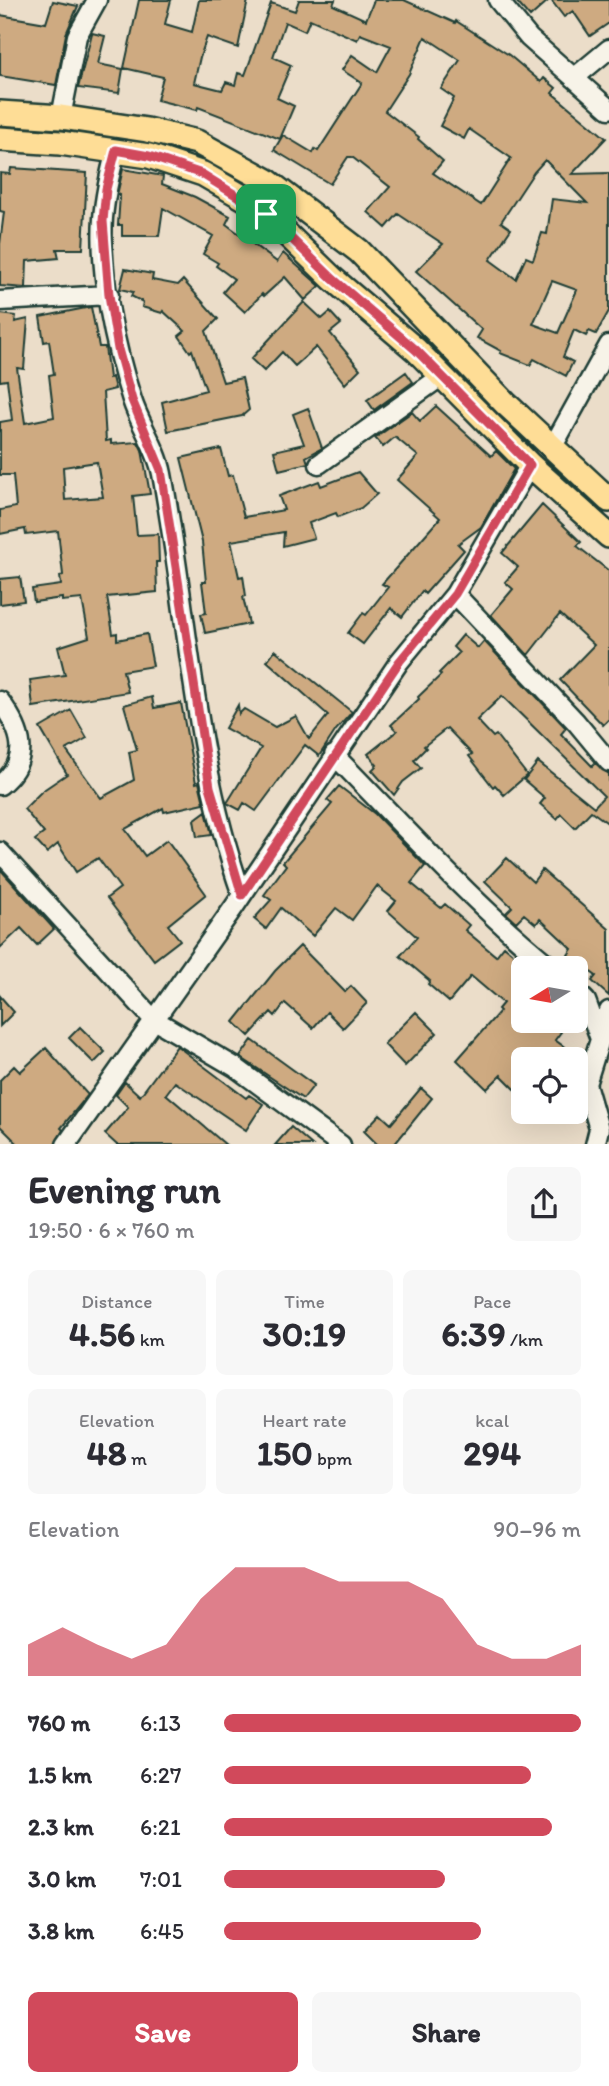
<!DOCTYPE html>
<meta charset="utf-8">
<style>
body{margin:0;font-family:Itim,sans-serif;background:#f7f7f7;color:#2b2b33;height:100vh;display:flex;flex-direction:column;font-size:26px;white-space:nowrap}
*{box-sizing:border-box;margin:0}
p{font-size:23px;color:#7c7c81}
.icon{flex:none;width:38px;height:38px;fill:none;stroke:currentColor;stroke-width:2;stroke-linecap:round;stroke-linejoin:round}
.map{position:relative;height:1144px;overflow:hidden}
.drawer{display:flex;flex-direction:column;background:#fff;flex:1}
.drawer>*{flex:none}
.needle{width:46px;rotate:259deg}
.tools{position:absolute;left:511px;top:956px;display:grid;gap:14px}
.tools a{display:grid;place-items:center;width:77px;height:77px;border-radius:10px;background:#fff;box-shadow:0 7px 28px #0002;font-size:35px}
.pin{position:absolute;display:grid;place-items:center;width:60px;height:60px;color:#fff;margin:-30px;border-radius:14px;box-shadow:0 4px 10px #0006}
.round{display:grid;place-items:center;flex:none;width:74px;height:74px;border-radius:10px;background:#f7f7f7}
.head{display:flex;align-items:center;justify-content:space-between;height:119px;padding:0 28px}
h1{font-size:38px;font-weight:700;line-height:52px}
.metrics{display:grid;grid-template-columns:repeat(3,1fr);gap:10px;height:119px;padding:7px 28px}
.metrics div{display:grid;align-content:center;border-radius:10px;background:#f7f7f7;text-align:center}
.metrics b{font-size:35px;font-weight:700}
.metrics small{font-size:19px;font-weight:400}
.metrics p{font-size:19px}
.chart{height:196px;padding:14px 28px}
.chart p{display:flex;justify-content:space-between}
.chart svg{width:100%;height:126px;margin-top:7px;fill:#d1495b;opacity:.7}
.primary-button{display:flex;gap:14px;margin-top:auto;padding:14px 28px}
.primary-button a{flex:1;height:80px;border-radius:10px;background:#d1495b;color:#fff;font-size:28px;font-weight:700;line-height:80px;text-align:center}
.primary-button a+a{background:#f7f7f7;color:#2b2b33}
ul{padding:0 28px;list-style:none;font-size:23px}
li{display:grid;grid-template-columns:112px 84px 1fr;align-items:center;height:52px}
li i{height:18px;border-radius:9px;background:#d1495b}
.map>svg:first-child{display:block}
</style>
<div class="map">
<svg width="609" height="1145" viewBox="0 0 609 1145">
<rect width="100%" height="100%" fill="#ebddc9"/>
<filter id="ink" filterUnits="userSpaceOnUse"><feTurbulence type="fractalNoise" baseFrequency=".0143" numOctaves="2"/><feDisplacementMap in="SourceGraphic" scale="14" xChannelSelector="R" yChannelSelector="G"/><feConvolveMatrix kernelMatrix="1 2 1 2 8 2 1 2 1" color-interpolation-filters="sRGB"/></filter>
<g filter="url(#ink)">
<path fill="#ceaa81" stroke="#1f3d34" stroke-width="2" fill-rule="evenodd" d="M139 0H171L165 24 192 32 199 0H248L238 48 207 37 200 57 194 83 222 90 226 82 235 85 238 73 245 75 271 3 295 11 299 0H335L333 5 366 20 374 0H404L455 23 456 21 509 55 541 82 544 78 556 88 552 93 606 138 572 174 609 173V311L596 334 589 331 586 336 574 330 563 357 573 362 566 376 534 359 530 365 500 353 501 351 477 338 482 330 416 271 443 244 398 214 386 228 368 212 390 187 352 157H348L330 184 274 150 283 135 313 153 315 149 318 151 362 83 342 70 352 55 377 72 391 46 360 34 357 40 310 19 305 31 285 22 273 57 291 65 277 98 294 106 280 139 198 107 197 110 157 100 163 77 124 68ZM425 37 460 60 441 89 454 98 440 126 464 139 469 129 511 158 481 205 433 173 443 161 418 139 419 137 385 111 409 74ZM545 160 587 203 552 199 547 234 542 233 533 260 526 257 516 279 490 260 511 229 501 222 534 172ZM552 281 577 290 558 333 533 324Z
M515 0H549L530 17Z
M551 0H609V23L590 36 573 11 564 17Z
M53 1 78 6 66 34 56 85 0 76V15L46 23Z
M92 33 105 36 98 64 123 69 119 93 78 88Z
M11 168 87 173 83 249H57L59 258 27 261 26 288 0 286V244L4 212 0 211V173L10 174Z
M123 169 163 176 162 184 195 197 230 216 226 224 277 262 283 253 320 286 305 300 285 277 264 296 262 294 245 312 223 292 234 279 216 266 218 263 203 254 213 236 163 208 159 236H122V225H118L120 195H117Z
M125 269 153 274 152 280 178 285 183 280 218 319 206 331 223 382 242 378 249 410 242 416 168 431 162 402 206 390 192 350 190 352 179 336 185 331 163 311 162 313 142 307 143 302 131 296 133 292 120 289Z
M304 302 322 319 330 312 341 324 330 333 360 369 345 384 316 347 295 366 282 352 264 371 251 359Z
M91 307 99 347H105L109 378 112 377 115 389 103 392 106 441 111 440V444L138 442 142 450 150 494 133 496 137 535 158 534 159 562H156L157 592 107 597 113 634 117 633V640L147 634 153 666 123 671 128 692 33 707 30 680 65 675 58 647 89 637 82 599 62 601V598L34 602 32 589 61 585 60 576 63 575 58 531 26 535 25 529 0 534V510L16 507 13 475H0V422L12 420 7 380 0 381V314L16 316 15 322 28 319 24 369 17 368 25 423 54 417 49 375 54 374 49 341 44 342 40 317ZM97 462 103 497 65 500 63 467Z
M406 372 413 382 374 410 367 400Z
M436 406 491 456 496 451 514 469 481 527 458 544 464 550 425 594 422 591 402 617 391 608 363 644 348 633 363 613 366 615 388 587 382 584 440 518 397 480 418 456 395 437 383 447 375 438 412 412 420 421Z
M308 408 322 448 306 457 308 463 279 470 274 451 304 444 293 414Z
M221 449 228 476 233 475 244 517 284 510 279 496 319 481 321 486 358 472 377 494 361 508 338 517 336 513 309 523 314 538 283 546 284 532 231 541 239 577 243 576 246 596 243 597 249 624 205 633 201 614 206 613 202 582H206L202 542 181 458Z
M542 505 581 542 577 546 609 571V719L603 725 560 680 594 645 560 614 528 655 491 615 513 589 505 582 518 567 502 553Z
M20 577 24 601 0 604V579Z
M463 635 478 648 484 641 566 728 561 734 592 766 595 763 609 774V824L591 811 575 828 561 814 557 819 540 804 545 798 524 780 538 762 594 807 604 796 502 696 477 720 493 737 496 735 527 775 504 795 495 785 493 787 469 756 472 754 447 728 424 746 426 748 414 760 421 768 403 782 394 795 372 770 377 765 368 754 397 731 391 725 419 699 418 697 441 675 439 673 459 653 453 647Z
M275 650 352 712 336 730 319 756 305 745 256 811 244 803 240 810 227 803 261 748 225 728 238 705 239 714 244 709 275 727 296 716 309 739 328 715 267 661Z
M152 697 154 708 181 703 196 783 199 782 204 803 164 812 163 808 125 829 145 856 167 840 206 894 168 925 180 940 154 960 107 898 120 888 98 858 76 872 58 844 47 853 35 840 44 833 24 809 42 791 67 774 40 728 71 710 87 738 66 750 101 798 134 780 129 752 137 750 124 705Z
M339 786 375 814 425 866 411 883 441 908 445 904 469 925 465 930 496 956 504 946 523 962V1020H546L561 1032 555 1040 581 1059H523V1097L501 1075 487 1089 457 1060 500 1011 498 1009 503 1003 471 976 449 1002 428 984 430 981 400 956 417 937 388 911 396 901 377 886 352 920 336 908 313 936 281 908 266 929 254 919 271 900 264 895 286 865 283 862 332 804 327 800Z
M206 811 212 835 197 837 194 820Z
M507 858 533 882 542 870 609 929V996L592 981 596 976 568 955 572 949 540 919 536 924 524 914 516 922 506 913 512 907 485 881Z
M0 869 54 929 37 945 21 928 0 948Z
M300 946 345 992 351 986 367 1003 343 1028 327 1012 313 1028 285 1003 275 1016 271 1012 249 1036 234 1022 275 971Z
M0 996 14 1012 0 1026Z
M416 1012 437 1033 405 1066 384 1044Z
M80 1027 105 1052 94 1063 69 1038Z
M252 1040 314 1085 303 1099 240 1057Z
M177 1046 246 1098 249 1095 263 1104 246 1130 175 1082 166 1094 226 1145H117L105 1134 128 1107 116 1095 125 1082 140 1096Z
M46 1048 88 1095 61 1128 63 1130 55 1145H19L0 1126V1080L14 1066 20 1072Z
M421 1088 432 1098 394 1145H378L364 1131 380 1114 391 1124Z
M291 1127 312 1145H275Z"/>
<g fill="none" stroke-linecap="round" stroke-linejoin="round">
<defs>
<path id="minor" d="M498 0 529 38 609 109
M574 78 609 49
M61 117 77 36 97 0
M116 150C110 173 105 195 103 218 99 274 115 347 132 400 140 425 157 448 162 474 188 614 194 760 242 895
M0 301 109 295
M552 448 609 345
M319 464 442 376
M455 594 576 722 609 762
M0 701C22 731 32 759 0 785
M334 755C405 827 473 904 552 968
M0 852 153 1019 235 1067 341 1145
M576 991 586 1001 599 1036
M66 1145 234 907 399 662 455 594 530 465
M595 1145 599 1129 586 1084 609 1011"/>
<path id="major" d="M0 113 61 117 147 130 197 142 266 180 359 251 505 403 609 500
M0 139 60 143 149 156 203 174 246 199 266 214 333 279 416 350 530 465 609 536"/>
</defs>
<use href="#minor" stroke="#1f3d34" stroke-width="23"/>
<use href="#major" stroke="#1f3d34" stroke-width="28"/>
<use href="#minor" stroke="#f7f3e8" stroke-width="18"/>
<use href="#major" stroke="#fedd96" stroke-width="23"/>
</g>
</g>
<g fill="none" stroke-linecap="round" stroke-linejoin="round" filter="url(#ink)">
<defs>
<path id="route" d="M116 150 149 156 202 174 266 214 333 279 416 350 530 465 455 594 399 662 242 895 210 787 161 470 132 400 118 349 109 295 103 221 106 189Z"/>
</defs>
<use href="#route" stroke="#fff" stroke-width="14"/>
<use href="#route" stroke="#d1495b" stroke-width="9"/>
</g>
</svg>
<div class="tools">
<a><svg class="needle" viewBox="-14 -14 28 28"><path d="M0-13l5 13h-10z" fill="#e53935"/><path d="M0 13l5-13h-10z" fill="#7c7c81"/></svg></a>
<a><svg class="icon" aria-label="locate" viewBox="0 0 24 24"><circle cx="12" cy="12" r="6"/><path d="M12 2v4M12 18v4M2 12h4M18 12h4"/></svg></a>
</div>
<div class="pin" style="left:266px;top:214px;background:#1e9e55"><svg class="icon" aria-label="arrive" viewBox="0 0 24 24"><path d="M6 21V4h12l-3 4 3 4H6"/></svg></div>
</div>
<section class="drawer">
<div class="head"><div><h1>Evening run</h1><p>19:50 · 6 × 760 m</p></div><a class="round"><svg class="icon" aria-label="share" viewBox="0 0 24 24"><path d="M12 15V3M7 8l5-5 5 5M5 13v7h14v-7"/></svg></a></div>
<div class="metrics">
<div><p>Distance</p><b>4.56<small> km</small></b></div>
<div><p>Time</p><b>30:19</b></div>
<div><p>Pace</p><b>6:39<small> /km</small></b></div>
</div>
<div class="metrics">
<div><p>Elevation</p><b>48<small> m</small></b></div>
<div><p>Heart rate</p><b>150<small> bpm</small></b></div>
<div><p>kcal</p><b>294</b></div>
</div>
<div class="chart"><p><span>Elevation</span>90–96 m</p>
<svg viewBox="0 0 160 44" preserveAspectRatio="none"><path d="M0 44V33L10 27L20 33L30 38L40 33L50 17L60 6L70 6L80 6L90 11L100 11L110 11L120 17L130 33L140 38L150 38L160 33V44z"/></svg>
</div>
<ul>
<li><b>760 m</b>6:13<i style="width:100%"></i></li>
<li><b>1.5 km</b>6:27<i style="width:86%"></i></li>
<li><b>2.3 km</b>6:21<i style="width:92%"></i></li>
<li><b>3.0 km</b>7:01<i style="width:62%"></i></li>
<li><b>3.8 km</b>6:45<i style="width:72%"></i></li>
</ul>
<div class="primary-button"><a>Save</a><a>Share</a></div>
</section>
